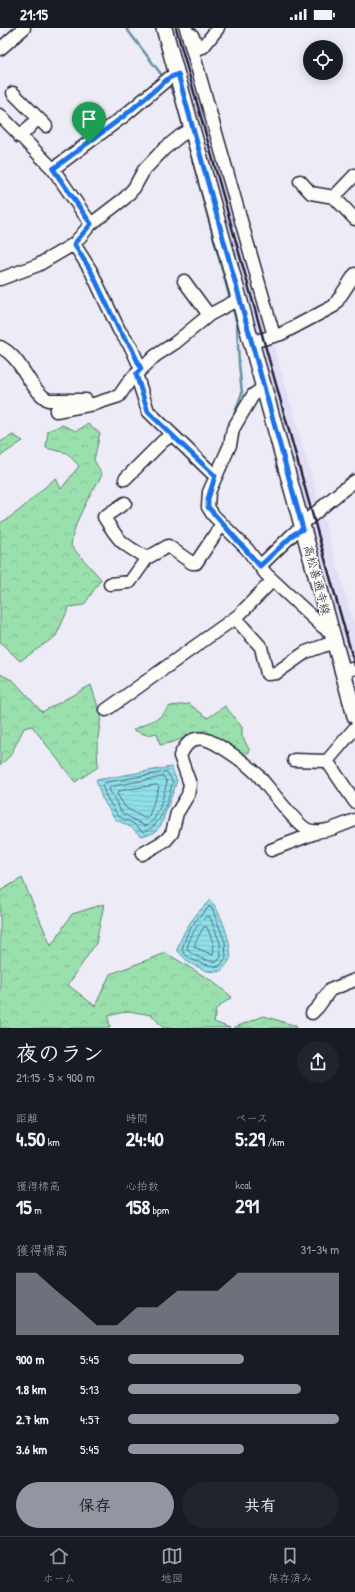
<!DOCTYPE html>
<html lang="ja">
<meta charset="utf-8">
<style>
body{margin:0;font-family:"Patrick Hand","Klee One",sans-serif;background:#20242c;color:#f1f3f6;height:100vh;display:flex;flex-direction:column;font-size:15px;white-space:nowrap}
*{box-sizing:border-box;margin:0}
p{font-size:13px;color:#9ea1a6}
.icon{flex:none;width:22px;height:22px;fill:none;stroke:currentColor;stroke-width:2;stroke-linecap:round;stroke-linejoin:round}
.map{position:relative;height:1000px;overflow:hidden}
.sheet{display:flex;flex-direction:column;background:#171b24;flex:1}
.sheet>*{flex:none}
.fabs{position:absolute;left:303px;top:12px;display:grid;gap:8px}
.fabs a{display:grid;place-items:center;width:40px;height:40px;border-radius:50%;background:#171b24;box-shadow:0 2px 10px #0003;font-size:20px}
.pin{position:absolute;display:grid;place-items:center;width:34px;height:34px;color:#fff;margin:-41px -17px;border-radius:50% 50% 50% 0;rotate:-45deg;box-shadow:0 0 4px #0007}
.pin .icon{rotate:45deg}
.round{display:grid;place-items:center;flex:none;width:42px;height:42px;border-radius:21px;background:#20242c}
.headline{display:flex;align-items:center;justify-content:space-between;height:68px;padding:0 16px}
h1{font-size:22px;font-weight:700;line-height:30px}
.stats{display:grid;grid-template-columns:repeat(3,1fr);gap:6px;height:68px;padding:4px 16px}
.stats div{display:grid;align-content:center}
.stats b{font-size:20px;font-weight:700}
.stats small{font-size:11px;font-weight:400}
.stats p{font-size:11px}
.chart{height:112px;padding:8px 16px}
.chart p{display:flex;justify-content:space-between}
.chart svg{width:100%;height:72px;margin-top:4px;fill:#9495a2;opacity:.7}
.action{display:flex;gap:8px;margin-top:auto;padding:8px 16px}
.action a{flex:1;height:46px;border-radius:24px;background:#9495a2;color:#111;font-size:16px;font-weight:700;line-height:46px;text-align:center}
.action a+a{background:#20242c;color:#f1f3f6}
ul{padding:0 16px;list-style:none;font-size:13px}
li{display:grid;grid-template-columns:64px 48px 1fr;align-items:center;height:30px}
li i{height:10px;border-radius:5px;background:#9495a2}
.status{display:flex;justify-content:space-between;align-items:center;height:28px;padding:0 20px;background:#171b24;direction:ltr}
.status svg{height:11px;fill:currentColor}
.tabs{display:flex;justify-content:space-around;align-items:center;height:56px;border-top:1px solid #363941;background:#171b24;font-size:11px;color:#9ea1a6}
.tabs a{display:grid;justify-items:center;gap:2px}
.tabs .current{color:#9495a2}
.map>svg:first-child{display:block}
</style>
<div class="status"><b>21:15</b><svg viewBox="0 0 49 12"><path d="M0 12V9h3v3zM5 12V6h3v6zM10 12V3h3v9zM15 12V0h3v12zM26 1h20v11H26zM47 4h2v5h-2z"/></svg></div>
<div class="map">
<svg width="355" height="1000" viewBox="0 0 355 1000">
<defs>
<pattern id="forest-crowns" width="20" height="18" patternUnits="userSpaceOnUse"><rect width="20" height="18" fill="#9ae0ad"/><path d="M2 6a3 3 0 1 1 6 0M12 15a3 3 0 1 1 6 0" fill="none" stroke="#84c096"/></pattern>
<pattern id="water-rules" width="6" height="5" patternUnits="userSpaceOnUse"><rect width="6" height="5" fill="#8fe0e9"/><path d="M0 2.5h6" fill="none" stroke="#7bc0c9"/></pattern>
</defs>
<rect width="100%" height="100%" fill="#ecebf6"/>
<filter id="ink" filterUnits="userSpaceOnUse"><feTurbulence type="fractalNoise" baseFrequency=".025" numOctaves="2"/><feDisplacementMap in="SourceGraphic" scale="8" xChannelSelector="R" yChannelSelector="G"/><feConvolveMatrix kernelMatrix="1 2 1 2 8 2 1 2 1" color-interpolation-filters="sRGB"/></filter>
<g filter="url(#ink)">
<path fill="#e0dff5" d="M173 0H184L271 308 355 599V658L307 492 260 311Z"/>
<path fill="url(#forest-crowns)" stroke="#5e8174" d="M88 396 100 405 94 432 102 447C89 469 74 492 71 518L101 551 84 577 69 579 56 608 20 633 0 614V495C21 485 37 464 56 450L61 461 79 438 67 425 46 420 48 403 62 397 76 403Z
M13 407 23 413 0 428V414Z
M0 646 14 653 42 684 91 657 101 688 97 717 98 739 75 754 32 698 24 700 10 728 0 737Z
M189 676 208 690 225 678 242 699V708L250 723 245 727 205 702 173 714 160 717 157 705 147 707 133 702 160 689 170 678Z
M22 850 51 918 72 886 104 876 96 915 68 957 95 978 110 946 166 925 212 953 232 969 216 981 214 994 230 1000H163L152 987 128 983 108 988 110 1000H0V863Z
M264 988 296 998 297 1000H233Z"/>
<path fill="url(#water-rules)" stroke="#6394a3" d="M171 739 177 753 161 797 154 805 141 808 132 800 115 791 102 770 96 752Z
M210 872C220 881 233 918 230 931 228 936 223 940 220 944L207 943 189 935 177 922C184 900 194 888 210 872Z"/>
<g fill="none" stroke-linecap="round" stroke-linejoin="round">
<path stroke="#4e6e81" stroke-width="1" d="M167 744 173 754C167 772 163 798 143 804L134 796 118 788 106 768 102 757 104 755Z
M164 749 167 754C163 767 159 794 145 798L122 785 109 761 110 759Z
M157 757 159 759 149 788 146 791 126 780 117 766 119 763Z
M209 879 212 880 225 914 226 930 219 939C205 936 190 935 182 922 186 903 195 892 209 879Z
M207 888 210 889 220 915 221 929 217 934C207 932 194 930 187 921 190 907 197 897 207 888Z
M204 899H207L214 917 213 927 194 919 196 913Z"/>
<path stroke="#6394a3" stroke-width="2.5" d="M126 0 164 50
M168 55 176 71 184 102
M186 108 230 271
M232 278 237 296 239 336 242 365 233 390
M205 461 209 449
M319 602 325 613"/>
<defs>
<path id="minor" d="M186 0 274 308
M192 7 199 20 203 19 218 0
M0 21 24 0
M13 65 46 98
M0 87 53 141 91 196
M20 109 38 90
M53 141 124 88 169 50 178 46
M300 153 311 165 334 169 355 147
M334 169 355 191
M74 216 91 243 119 302 131 319 141 341
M0 251 38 237 74 216 91 196 125 170 134 160 144 142 164 121 180 108 192 101
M184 253 209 287
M252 314 281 306 334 278 355 246
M0 319C23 330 27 359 48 372H86
M136 346 148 383 215 448
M264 359 253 367 233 401 230 417 209 464 208 479 213 487 247 521 266 546 323 599 331 604
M56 383 94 376 119 368 130 352 155 328 175 315 209 287 239 271
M125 451 163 413 172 407
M125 475 104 489C119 514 122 516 147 530
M302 496C320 482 336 466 355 453
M260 538 294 505 303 501
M110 556 130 554 147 530 168 518 192 535H196L222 496
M235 590 261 619 267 646 276 645 306 624 334 614
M343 644 355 640
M106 682 239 587 272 553
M355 700 327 733 355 774
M294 732 327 733
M271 822 318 804
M142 826 166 812 172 805 177 785 188 767 190 756 180 728C190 706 202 707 221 719 234 727 246 735 257 746 268 758 297 798 308 802 323 807 341 797 355 792
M312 985 318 979 330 962 355 952"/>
<path id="major" d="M164 0 355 688"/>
</defs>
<use href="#minor" stroke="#22223b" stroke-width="15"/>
<use href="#major" stroke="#22223b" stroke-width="18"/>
<use href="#minor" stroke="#fdfcf7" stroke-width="12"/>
<use href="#major" stroke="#fdfcf7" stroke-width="15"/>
<path stroke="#22223b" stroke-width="2.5" d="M176 0 355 638"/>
</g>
</g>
<g fill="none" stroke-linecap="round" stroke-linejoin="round" filter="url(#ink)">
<defs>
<path id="route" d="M178 46 303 501 294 506 260 538 208 479V471L215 448 148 384 136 346 141 341 131 319 119 302 91 243 74 216 91 196 53 141 124 88 169 50Z"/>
</defs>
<use href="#route" stroke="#fff" stroke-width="8"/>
<use href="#route" stroke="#1a73e8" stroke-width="5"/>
</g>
<g text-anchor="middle" stroke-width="3" stroke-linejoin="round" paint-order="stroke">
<g font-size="12" fill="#22223b" stroke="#fdfcf7">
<text transform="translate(317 552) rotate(75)" y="4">高松善通寺線</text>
</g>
</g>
</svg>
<div class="fabs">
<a><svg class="icon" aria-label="locate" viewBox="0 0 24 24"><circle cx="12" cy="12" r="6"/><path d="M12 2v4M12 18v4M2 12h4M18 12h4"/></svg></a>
</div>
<div class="pin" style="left:89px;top:115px;background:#1e9e55"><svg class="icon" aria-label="arrive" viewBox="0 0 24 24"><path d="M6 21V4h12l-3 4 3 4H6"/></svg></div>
</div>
<section class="sheet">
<div class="headline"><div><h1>夜のラン</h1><p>21:15 · 5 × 900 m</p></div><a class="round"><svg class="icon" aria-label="share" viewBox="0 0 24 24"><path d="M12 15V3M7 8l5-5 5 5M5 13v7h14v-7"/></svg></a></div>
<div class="stats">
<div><p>距離</p><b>4.50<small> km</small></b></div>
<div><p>時間</p><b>24:40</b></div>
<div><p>ペース</p><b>5:29<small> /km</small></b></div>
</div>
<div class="stats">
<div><p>獲得標高</p><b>15<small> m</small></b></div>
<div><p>心拍数</p><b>158<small> bpm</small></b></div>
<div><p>kcal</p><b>291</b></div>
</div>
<div class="chart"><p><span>獲得標高</span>31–34 m</p>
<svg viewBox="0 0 160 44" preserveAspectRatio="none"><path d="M0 44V6L10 6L20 17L30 27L40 38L50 38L60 27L70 27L80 17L90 17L100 17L110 6L120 6L130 6L140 6L150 6L160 6V44z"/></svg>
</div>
<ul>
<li><b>900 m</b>5:45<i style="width:55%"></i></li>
<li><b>1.8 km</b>5:13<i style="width:82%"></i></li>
<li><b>2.7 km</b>4:57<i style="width:100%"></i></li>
<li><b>3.6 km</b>5:45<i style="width:55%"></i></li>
</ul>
<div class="action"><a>保存</a><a>共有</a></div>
</section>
<nav class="tabs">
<a class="current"><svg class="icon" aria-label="home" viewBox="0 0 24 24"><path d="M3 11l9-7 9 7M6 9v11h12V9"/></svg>ホーム</a>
<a><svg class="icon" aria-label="map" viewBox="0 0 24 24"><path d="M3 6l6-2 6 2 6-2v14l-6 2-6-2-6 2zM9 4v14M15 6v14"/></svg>地図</a>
<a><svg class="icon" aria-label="saved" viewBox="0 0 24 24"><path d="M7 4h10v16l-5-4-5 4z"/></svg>保存済み</a>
</nav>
